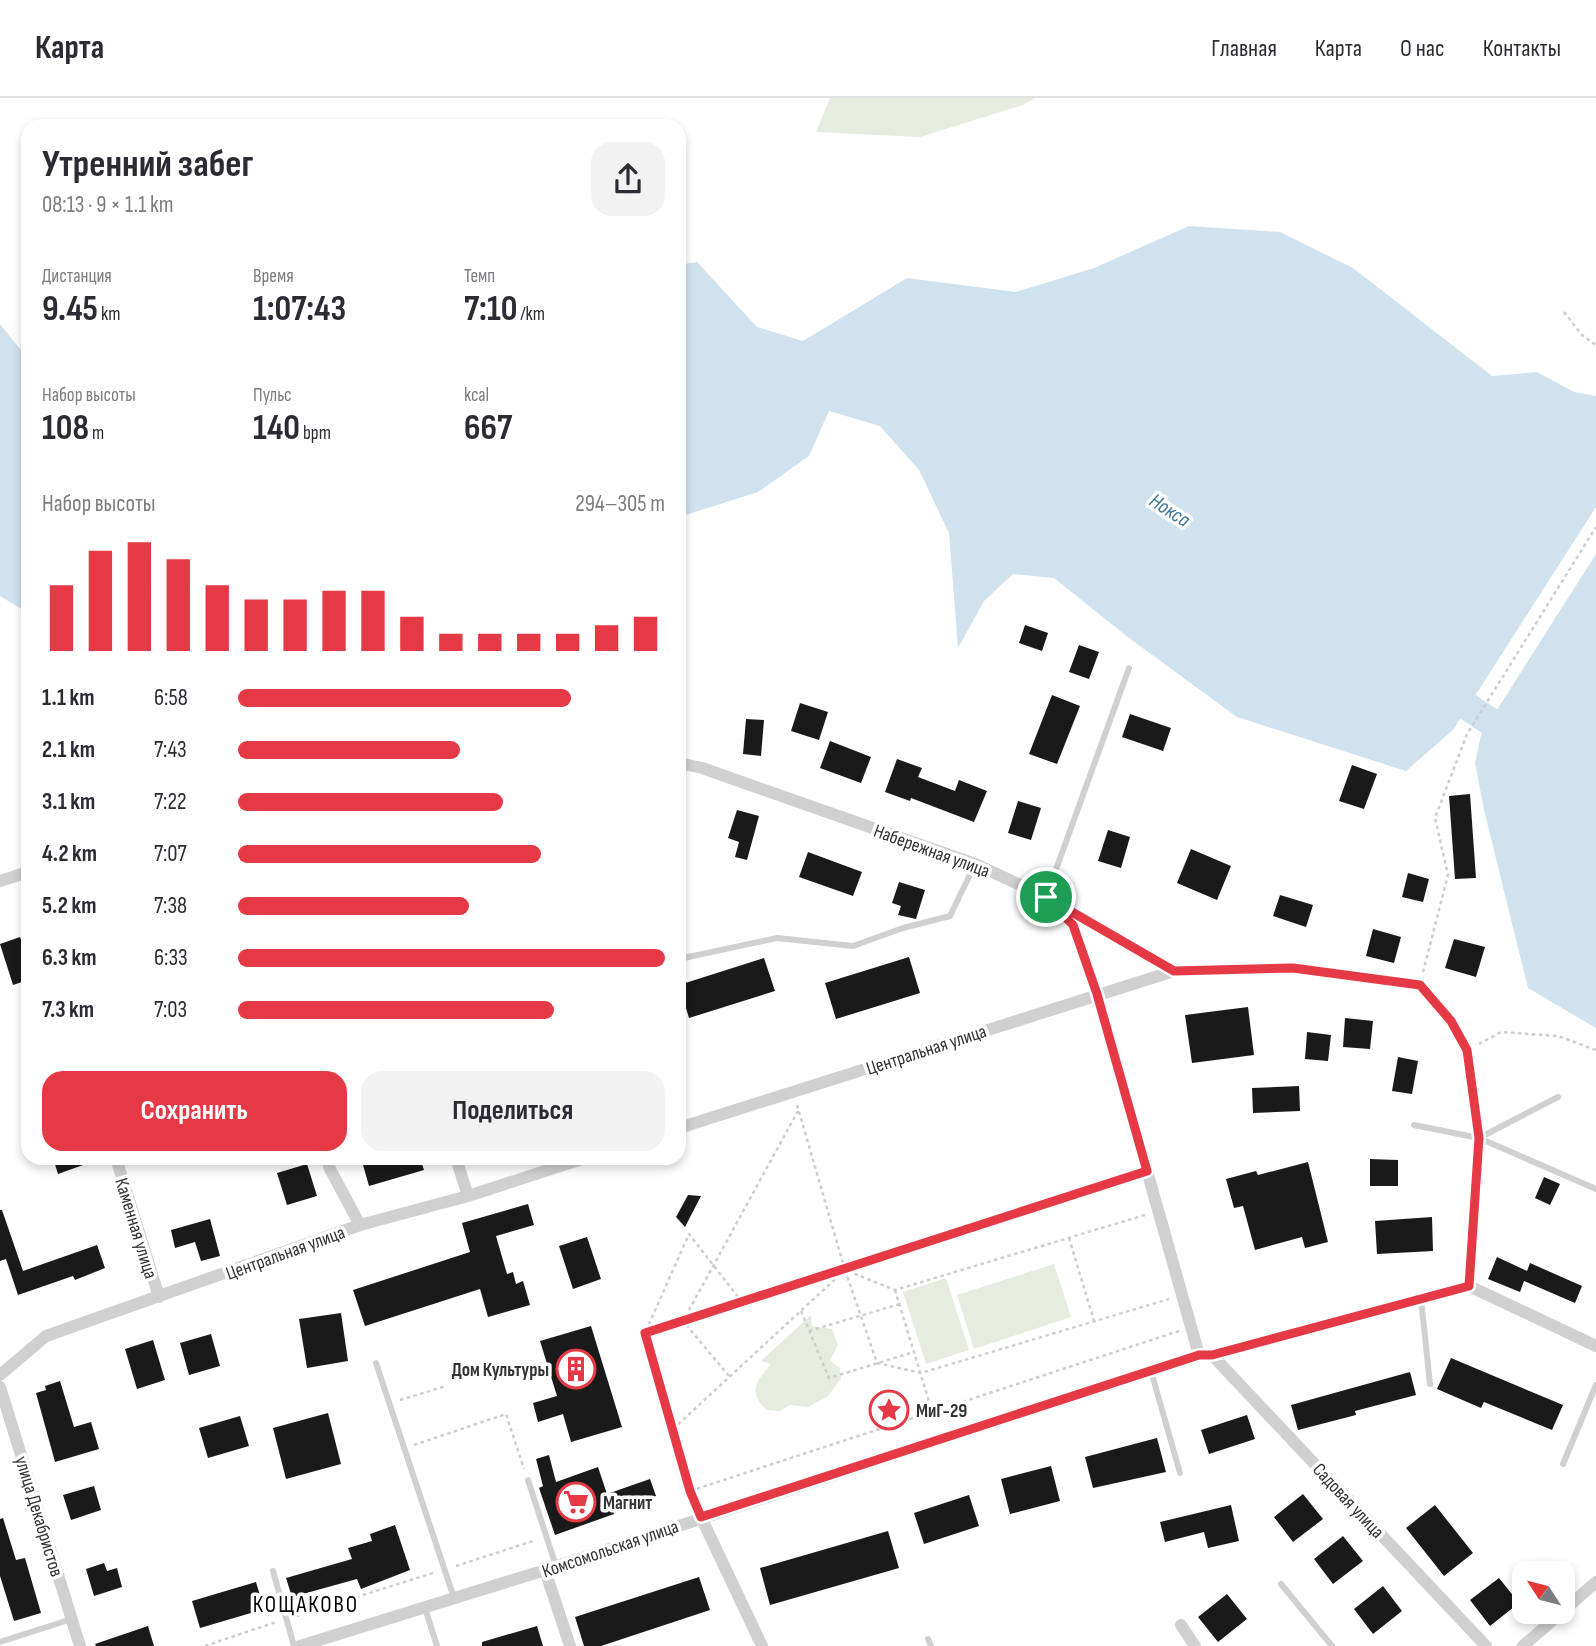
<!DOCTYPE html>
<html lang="ru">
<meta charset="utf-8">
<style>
body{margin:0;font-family:"Sofia Sans Condensed",sans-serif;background:#f2f2f3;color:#2b2b33;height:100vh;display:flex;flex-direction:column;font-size:26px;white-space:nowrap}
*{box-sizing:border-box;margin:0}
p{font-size:23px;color:#7c7c81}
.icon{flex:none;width:38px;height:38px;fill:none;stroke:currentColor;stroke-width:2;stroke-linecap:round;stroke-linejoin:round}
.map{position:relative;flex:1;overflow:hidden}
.details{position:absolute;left:21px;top:21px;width:665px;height:1046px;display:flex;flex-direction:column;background:#fff;border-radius:21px;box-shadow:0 4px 10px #0003}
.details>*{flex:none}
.needle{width:46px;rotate:306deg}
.controls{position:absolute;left:1512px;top:1463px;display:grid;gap:14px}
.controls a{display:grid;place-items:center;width:63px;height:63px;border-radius:14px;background:#fff;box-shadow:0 4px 10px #0003;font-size:35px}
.pin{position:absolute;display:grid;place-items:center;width:60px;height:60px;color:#fff;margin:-30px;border:4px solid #fff;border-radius:50%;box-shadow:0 2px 7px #0007}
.round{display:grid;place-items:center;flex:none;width:74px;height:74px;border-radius:21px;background:#f2f2f3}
.headline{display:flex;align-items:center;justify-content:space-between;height:119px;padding:0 21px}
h1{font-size:38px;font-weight:700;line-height:52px}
.figures{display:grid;grid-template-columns:repeat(3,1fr);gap:10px;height:119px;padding:7px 21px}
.figures div{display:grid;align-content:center}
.figures b{font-size:35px;font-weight:700}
.figures small{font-size:19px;font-weight:400}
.figures p{font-size:19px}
.chart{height:196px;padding:14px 21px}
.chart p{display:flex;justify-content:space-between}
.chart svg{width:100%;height:126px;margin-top:7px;stroke:#e63946;stroke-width:6}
.button{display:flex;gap:14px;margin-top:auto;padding:14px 21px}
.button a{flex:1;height:80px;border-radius:21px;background:#e63946;color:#fff;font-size:28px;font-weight:700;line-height:80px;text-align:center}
.button a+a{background:#f2f2f3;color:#2b2b33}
ul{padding:0 21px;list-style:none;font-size:23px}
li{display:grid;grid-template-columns:112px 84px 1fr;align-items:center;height:52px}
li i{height:18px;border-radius:9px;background:#e63946}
header{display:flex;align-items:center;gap:42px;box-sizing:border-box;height:98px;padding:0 35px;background:#fff;border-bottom:2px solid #e1e1e2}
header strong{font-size:33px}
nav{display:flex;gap:38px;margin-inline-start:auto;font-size:24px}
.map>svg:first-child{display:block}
</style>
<header>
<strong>Карта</strong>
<nav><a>Главная</a><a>Карта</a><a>О нас</a><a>Контакты</a></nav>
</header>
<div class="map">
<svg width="1596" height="1548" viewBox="0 0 1596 1548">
<rect width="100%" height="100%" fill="#fff"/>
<path fill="#e6ecdf" d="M830 0H1035L1023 7 920 39 816 34Z
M1054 1166 1071 1219 974 1251 957 1197Z
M946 1180 969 1252 926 1266 903 1194Z
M811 1217 812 1228 832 1231 838 1247 830 1262 840 1270 841 1281 827 1299 808 1309 790 1307 780 1313 767 1312C747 1294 756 1284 771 1266L761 1263Z"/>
<path fill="#cfe2ee" d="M1189 128 1280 134 1353 170 1492 278 1537 274 1574 294 1596 298V409L1453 632 1406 673 1237 619 1129 540 1054 480 1013 476 984 503 958 550 949 435 919 372 880 328 829 313 809 358 758 394 679 419V167L697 164 757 229 803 243 907 180 1016 194 1094 170Z
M0 226 28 261V515L0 498Z
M1596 456V930L1528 890 1484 712 1475 665 1481 637Z"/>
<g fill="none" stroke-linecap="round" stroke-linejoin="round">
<path stroke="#cfe2ee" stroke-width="28" d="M1438 589 1521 644"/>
</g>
<path fill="#1a1a1a" d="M1025 527 1048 535 1042 553 1019 545Z
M1079 547 1099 554 1089 581 1069 574Z
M1052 597 1080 608 1057 666 1029 656Z
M800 605 828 614 819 642 791 633Z
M1130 616 1171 630 1163 653 1122 639Z
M746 621 764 622 761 658 743 656Z
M830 643 871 659 861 685 820 670Z
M897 661 922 670 918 679 955 693 959 682 987 693 974 724 911 700 910 703 885 694Z
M1352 667 1377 676 1364 711 1339 703Z
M1470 696 1476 780 1455 781 1449 698Z
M1018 703 1041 710 1031 742 1008 735Z
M737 712 759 718 747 762 735 759 739 744 728 740Z
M1108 732 1130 739 1121 770 1098 763Z
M1191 751 1231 768 1217 802 1177 785Z
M808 754 862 774 853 798 799 779Z
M1408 775 1429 781 1423 804 1402 799Z
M899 784 925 792 916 821 898 817 901 808 892 805Z
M1280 797 1313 807 1306 829 1273 818Z
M1373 831 1401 839 1394 865 1366 858Z
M20 839 28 862V882L13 887 0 846Z
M1454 841 1485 849 1476 879 1445 870Z
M909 859 920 895 836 921 825 885Z
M764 860 775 893 689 920 679 887Z
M1248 909 1254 957 1192 965 1185 917Z
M1345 920 1373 923 1370 951 1343 949Z
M1307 934 1331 937 1328 963 1305 961Z
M1398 959 1418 963 1412 996 1392 993Z
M1299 988 1300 1013 1253 1015 1252 990Z
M53 1060H97V1062L58 1076Z
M385 1060H420L424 1072 369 1088 363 1067Z
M1370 1061 1398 1062V1088H1370Z
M1308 1064 1328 1144 1305 1150 1302 1139 1255 1152 1243 1108 1234 1110 1226 1081 1256 1073 1258 1077Z
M307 1066 317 1098 287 1107 277 1075Z
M1544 1079 1560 1086 1550 1107 1535 1100Z
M688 1097 701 1098 685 1129 676 1119Z
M528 1106 534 1127 496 1138 507 1176 513 1174 516 1186 523 1183 530 1207 488 1219 480 1191 365 1228 353 1192 470 1154 462 1125Z
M0 1112H2L23 1173 97 1147 105 1170 75 1182 73 1178 18 1197 6 1161 0 1163Z
M1432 1119 1433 1153 1377 1156 1375 1123Z
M210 1121 220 1158 201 1163 195 1144 175 1150 171 1132Z
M587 1139 601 1181 573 1191 559 1148Z
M1497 1159 1527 1173 1530 1165 1582 1188 1575 1205 1524 1183 1520 1194 1488 1181Z
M341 1215 348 1263 307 1270 299 1221Z
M591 1228 622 1329 571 1344 563 1316 538 1324 533 1305 557 1298 540 1243Z
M211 1236 220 1268 189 1277 180 1245Z
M153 1242 165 1282 137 1291 125 1251Z
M1451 1260 1563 1307 1552 1332 1484 1304 1481 1310 1437 1291Z
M1410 1274 1416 1297 1355 1313 1356 1317 1298 1332 1291 1307Z
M60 1283 74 1329 91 1324 99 1351 55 1364 36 1295 46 1292 45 1288Z
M328 1315 341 1366 286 1381 273 1330Z
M1247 1317 1255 1341 1209 1356 1201 1332Z
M240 1318 249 1348 208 1360 199 1330Z
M1157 1340 1166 1374 1093 1390 1085 1359Z
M549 1357 556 1384 598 1369 607 1396 650 1381 656 1398 613 1412 614 1416 555 1437 539 1390 543 1388 536 1361Z
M1051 1368 1060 1403 1010 1416 1001 1381Z
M94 1388 101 1412 71 1422 63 1397Z
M1303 1396 1323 1421 1293 1444 1274 1419Z
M969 1397 979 1428 924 1446 914 1415Z
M1231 1407 1239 1443 1208 1450 1204 1434 1165 1444 1160 1424Z
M1435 1407 1473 1455 1444 1478 1406 1430Z
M3 1420 16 1462 25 1460 41 1515 14 1523 0 1478V1421Z
M395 1427 410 1472 361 1491 357 1481 292 1499 286 1480 352 1461 348 1450 372 1443 370 1436Z
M888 1433 899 1470 770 1507 760 1470Z
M1343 1438 1363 1463 1333 1486 1314 1461Z
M104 1465 107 1473 117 1470 122 1489 94 1498 86 1471Z
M699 1479 710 1512 601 1548H584L575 1519Z
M1499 1480 1519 1505 1490 1528 1470 1502Z
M256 1484 264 1511 200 1530 192 1503Z
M1383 1488 1402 1513 1373 1536 1354 1511Z
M1227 1496 1247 1521 1218 1544 1198 1519Z
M148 1528 154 1548H96L95 1546Z
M537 1528 543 1548H482V1544Z"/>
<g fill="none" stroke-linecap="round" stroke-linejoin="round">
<path stroke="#cdcdcd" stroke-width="2.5" stroke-dasharray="3.5 3.5" stroke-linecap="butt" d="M1564 214 1582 237 1596 247
M1423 874 1448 777 1435 720 1467 636 1596 429
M1479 946 1501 934 1558 938 1596 952
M797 1007 845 1172 895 1192 1145 1117
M1069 1140 1094 1223
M895 1192 932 1313
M801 1213 829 1280 914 1254
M809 1233 900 1206
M645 1235 845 1172 877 1265 921 1275 1169 1201
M729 1278 683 1223 798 1013
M400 1302 446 1288
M673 1331 845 1172 1134 1077
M414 1347 506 1316 524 1371
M690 1393 1179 1233
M696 1407 690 1393 645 1235 689 1136 742 1204
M456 1468 536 1442
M296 1518 433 1475
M205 1548 276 1524"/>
<path stroke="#d0d0d0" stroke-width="6" d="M1048 800 1046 799 1129 570
M1060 807 1173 872
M679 861 777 840 853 848 903 830 950 818 975 766
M1414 1027 1479 1040 1596 1091
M1479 1040 1558 999
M1421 1201 1430 1286
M376 1265 454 1500
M1151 1273 1180 1375
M1563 1366 1596 1287
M528 1382 556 1468
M273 1473 294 1548
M1281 1486 1332 1548
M425 1510 437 1548
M928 1541 931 1548
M0 1544 72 1521"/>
<path stroke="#d0d0d0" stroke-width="12" d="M679 665 702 670 975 766 1046 799 1073 827 1097 896 1199 1257
M0 783 28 774
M679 1030 1174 873 1293 870 1420 887 1451 923 1467 952 1479 1040 1469 1188
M116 1060 159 1199
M327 1060 330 1071 360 1127
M456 1060 468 1098
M1212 1257 1486 1548
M0 1277 46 1238 360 1127 468 1098 585 1060
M0 1289 80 1548
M701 1419 762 1548
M545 1472 570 1548
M1563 1513 1596 1484
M1181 1527 1195 1548
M300 1548 545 1472 1199 1257H1212L1469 1188 1596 1248
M1523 1548 1562 1514"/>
</g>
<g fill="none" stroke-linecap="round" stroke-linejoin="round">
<defs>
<path id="route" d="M1046 799 1174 873 1293 870 1420 887 1451 923 1467 952 1479 1040 1469 1188 1212 1257H1199L701 1419 690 1393 645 1235 1147 1073 1097 896 1073 827Z"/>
</defs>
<use href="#route" stroke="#fff" stroke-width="14"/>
<use href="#route" stroke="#e63946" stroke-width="9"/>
</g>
<defs>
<symbol id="building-ring" viewBox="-11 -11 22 22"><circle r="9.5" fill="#fff" stroke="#e63946" stroke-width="1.5"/><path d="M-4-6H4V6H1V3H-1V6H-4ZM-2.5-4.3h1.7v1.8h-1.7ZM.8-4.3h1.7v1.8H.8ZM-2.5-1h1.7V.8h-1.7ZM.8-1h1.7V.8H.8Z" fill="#e63946"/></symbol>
<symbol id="sight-ring" viewBox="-11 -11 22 22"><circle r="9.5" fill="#fff" stroke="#e63946" stroke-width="1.5"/><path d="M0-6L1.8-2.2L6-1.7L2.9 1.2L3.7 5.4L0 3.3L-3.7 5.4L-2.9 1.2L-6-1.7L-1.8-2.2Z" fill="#e63946"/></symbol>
<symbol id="supermarket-ring" viewBox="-11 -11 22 22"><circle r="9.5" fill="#fff" stroke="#e63946" stroke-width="1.5"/><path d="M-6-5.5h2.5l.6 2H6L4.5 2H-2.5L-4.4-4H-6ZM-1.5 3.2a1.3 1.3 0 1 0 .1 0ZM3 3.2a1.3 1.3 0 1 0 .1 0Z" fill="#e63946"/></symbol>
</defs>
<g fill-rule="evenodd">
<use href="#building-ring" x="554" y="1249" width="44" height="44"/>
<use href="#sight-ring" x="867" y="1290" width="44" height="44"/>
<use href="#supermarket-ring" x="554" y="1382" width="44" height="44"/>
</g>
<g text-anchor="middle" stroke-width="7" stroke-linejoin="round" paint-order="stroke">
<g font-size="19" fill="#333" stroke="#fff">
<text transform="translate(932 752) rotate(20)" y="7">Набережная улица</text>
<text transform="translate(926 951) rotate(-18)" y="7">Центральная улица</text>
<text transform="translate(137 1130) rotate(73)" y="7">Каменная улица</text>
<text transform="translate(285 1154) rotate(-20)" y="7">Центральная улица</text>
<text transform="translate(1349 1402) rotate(47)" y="7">Садовая улица</text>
<text transform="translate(40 1418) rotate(73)" y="7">улица Декабристов</text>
<text transform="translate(610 1450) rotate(-19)" y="7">Комсомольская улица</text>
</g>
<g font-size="19" font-weight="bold" fill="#333" stroke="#fff" text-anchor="start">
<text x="549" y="1278" text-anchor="end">Дом Культуры</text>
<text x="916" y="1319">МиГ-29</text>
<text x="603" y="1411">Магнит</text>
</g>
<g font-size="21" font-style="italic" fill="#3f7597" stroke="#fff">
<text transform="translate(1170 412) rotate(33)" y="7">Нокса</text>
</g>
<g font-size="23" letter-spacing="2" fill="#000" stroke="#fff">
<text x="306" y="1514">КОЩАКОВО</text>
</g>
</g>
</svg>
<div class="controls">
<a><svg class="needle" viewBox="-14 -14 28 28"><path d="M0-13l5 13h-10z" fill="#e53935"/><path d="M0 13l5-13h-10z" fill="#7c7c81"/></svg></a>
</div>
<div class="pin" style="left:1046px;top:799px;background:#1e9e55"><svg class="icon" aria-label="arrive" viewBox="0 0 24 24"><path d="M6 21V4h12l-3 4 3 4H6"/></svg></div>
<section class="details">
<div class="headline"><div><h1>Утренний забег</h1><p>08:13 · 9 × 1.1 km</p></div><a class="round"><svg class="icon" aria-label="share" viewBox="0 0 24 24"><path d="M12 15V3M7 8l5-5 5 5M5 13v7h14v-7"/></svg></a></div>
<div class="figures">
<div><p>Дистанция</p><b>9.45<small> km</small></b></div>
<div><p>Время</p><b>1:07:43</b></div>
<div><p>Темп</p><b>7:10<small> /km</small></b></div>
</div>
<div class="figures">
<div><p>Набор высоты</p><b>108<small> m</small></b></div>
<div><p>Пульс</p><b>140<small> bpm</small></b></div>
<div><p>kcal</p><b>667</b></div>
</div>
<div class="chart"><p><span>Набор высоты</span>294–305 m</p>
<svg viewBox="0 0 160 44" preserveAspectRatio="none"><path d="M5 44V21M15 44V9M25 44V6M35 44V12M45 44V21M55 44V26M65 44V26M75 44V23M85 44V23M95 44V32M105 44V38M115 44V38M125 44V38M135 44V38M145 44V35M155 44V32"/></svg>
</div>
<ul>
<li><b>1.1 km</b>6:58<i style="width:78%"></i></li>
<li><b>2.1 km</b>7:43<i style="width:52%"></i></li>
<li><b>3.1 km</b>7:22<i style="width:62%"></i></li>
<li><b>4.2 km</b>7:07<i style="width:71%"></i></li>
<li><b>5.2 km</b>7:38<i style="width:54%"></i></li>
<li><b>6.3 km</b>6:33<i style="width:100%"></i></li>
<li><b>7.3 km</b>7:03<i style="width:74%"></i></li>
</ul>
<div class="button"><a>Сохранить</a><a>Поделиться</a></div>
</section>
</div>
